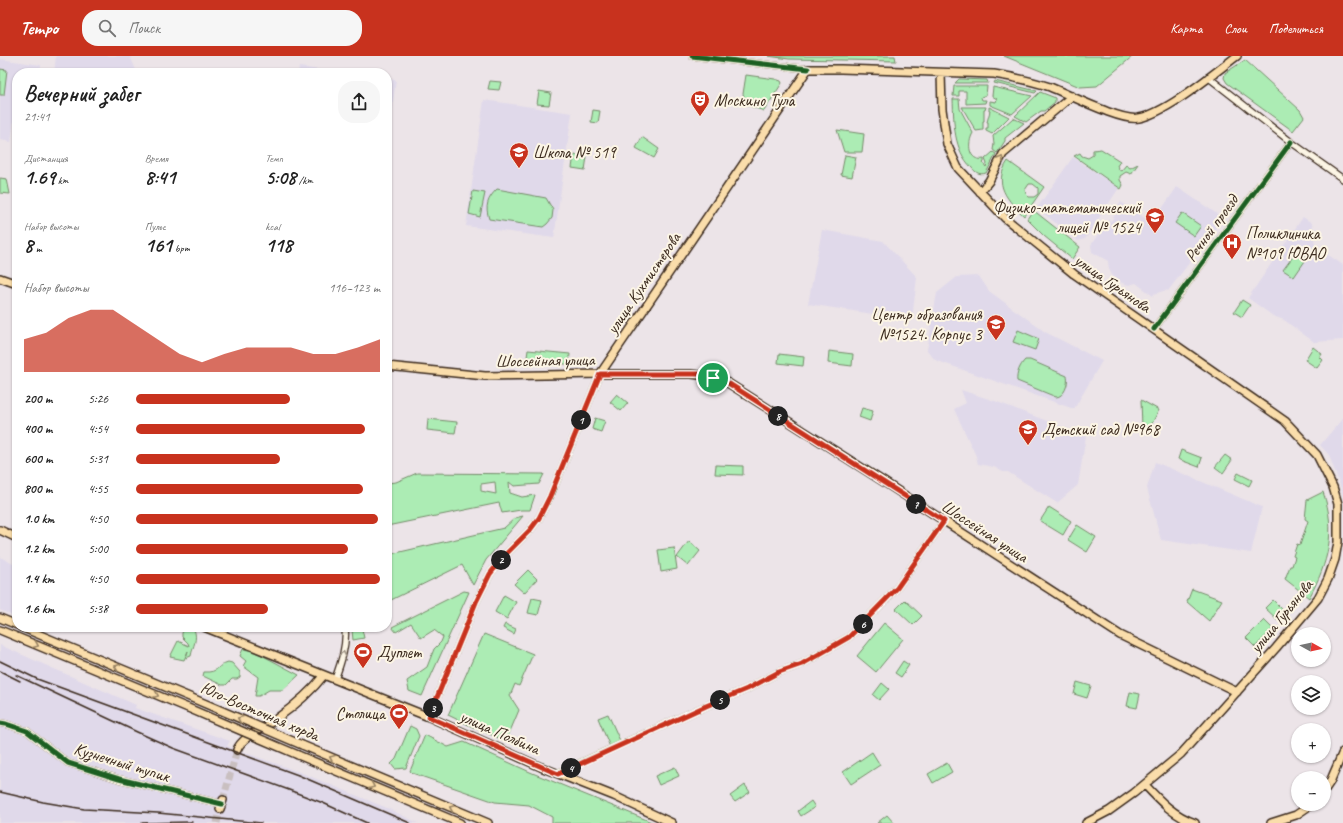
<!DOCTYPE html>
<html lang="ru">
<meta charset="utf-8">
<style>
body{margin:0;font-family:Caveat,sans-serif;background:#f6f6f6;color:#222;height:100vh;display:flex;flex-direction:column;font-size:15px;white-space:nowrap}
*{box-sizing:border-box;margin:0}
p{font-size:13px;color:#767676}
.icon{flex:none;width:22px;height:22px;fill:none;stroke:currentColor;stroke-width:2;stroke-linecap:round;stroke-linejoin:round}
.map{position:relative;flex:1;overflow:hidden}
.panel{position:absolute;left:12px;top:12px;width:380px;height:564px;display:flex;flex-direction:column;background:#fff;border-radius:16px;box-shadow:0 1px 3px #0004}
.panel>*{flex:none}
.needle{width:26px;rotate:98deg}
.fabs{position:absolute;left:1291px;top:571px;display:grid;gap:8px}
.fabs a{display:grid;place-items:center;width:40px;height:40px;border-radius:50%;background:#fff;box-shadow:0 1px 3px #0004;font-size:20px}
.pin{position:absolute;display:grid;place-items:center;width:34px;height:34px;color:#fff;margin:-17px;border:2px solid #fff;border-radius:50%;box-shadow:0 1px 4px #0007}
.km{position:absolute;width:20px;height:20px;margin:-10px;border-radius:50%;background:#222;color:#fff;font-size:11px;line-height:20px;text-align:center}
.round{display:grid;place-items:center;flex:none;width:42px;height:42px;border-radius:16px;background:#f6f6f6}
.summary{display:flex;align-items:center;justify-content:space-between;height:68px;padding:0 12px}
h1{font-size:22px;font-weight:700;line-height:30px}
.metrics{display:grid;grid-template-columns:repeat(3,1fr);gap:6px;height:68px;padding:4px 12px}
.metrics div{display:grid;align-content:center}
.metrics b{font-size:20px;font-weight:700}
.metrics small{font-size:11px;font-weight:400}
.metrics p{font-size:11px}
.chart{height:112px;padding:8px 12px}
.chart p{display:flex;justify-content:space-between}
.chart svg{width:100%;height:72px;margin-top:4px;fill:#c8321e;opacity:.7}
ul{padding:0 12px;list-style:none;font-size:13px}
li{display:grid;grid-template-columns:64px 48px 1fr;align-items:center;height:30px}
li i{height:10px;border-radius:5px;background:#c8321e}
header{display:flex;align-items:center;gap:24px;box-sizing:border-box;height:56px;padding:0 20px;background:#c8321e;color:#fff}
header strong{font-size:19px}
nav{display:flex;gap:22px;margin-inline-start:auto;font-size:14px}
.search{width:280px;height:36px;background:#f6f6f6;display:flex;align-items:center;gap:10px;box-sizing:border-box;padding:0 14px;border-radius:16px;color:#767676;font-size:15px}
.map>svg:first-child{display:block}
</style>
<header>
<strong>Tempo</strong>
<div class="search"><svg class="icon" aria-label="search" viewBox="0 0 24 24"><circle cx="10" cy="10" r="6"/><path d="M15 15l6 6"/></svg>Поиск</div>
<nav><a>Карта</a><a>Слои</a><a>Поделиться</a></nav>
</header>
<div class="map">
<svg width="1343" height="767" viewBox="0 0 1343 767">
<rect width="100%" height="100%" fill="#ece4e8"/>
<filter id="ink" filterUnits="userSpaceOnUse"><feTurbulence type="fractalNoise" baseFrequency=".025" numOctaves="2"/><feDisplacementMap in="SourceGraphic" scale="8" xChannelSelector="R" yChannelSelector="G"/><feConvolveMatrix kernelMatrix="1 2 1 2 8 2 1 2 1" color-interpolation-filters="sRGB"/></filter>
<g filter="url(#ink)">
<path fill="#e0d9ea" d="M56 0H130L136 14 133 17H54Z
M0 3 41 9 40 17H17V39L11 86 0 84Z
M299 11 342 17H298Z
M387 23 396 24 387 87Z
M484 44 572 57 554 182 466 170Z
M1073 101 1119 132 1085 183 1078 185 1037 152Z
M1177 131 1223 162 1168 235 1166 234 1154 238 1153 240 1136 227 1129 229 1122 227 1112 219 1109 213 1108 205 1092 196 1091 189 1108 164 1111 165 1115 159 1113 158 1121 146 1152 167Z
M1303 161 1312 167 1315 190 1343 209V284L1314 286 1284 264 1273 260 1248 242Z
M822 174 883 185 917 221 912 264 808 248Z
M979 220 989 235 1045 276 1102 305 1074 353 935 304 927 294 937 237 957 221Z
M961 334 995 345 1086 380 1078 429 1057 447 1008 416H1003L994 411 978 408 976 400 954 353 966 347Z
M1343 362V443L1341 432 1329 399 1320 389Z
M1155 406 1262 451 1251 497 1161 484 1147 432Z
M0 501 17 510V562L0 554Z
M0 589 136 649 135 652 230 685 227 690 302 717 387 752 418 767H0Z"/>
<path fill="#acecb4" stroke="#748b69" fill-rule="evenodd" d="M768 0H895L896 5 789 3Z
M1004 0H1133L1097 30 1080 31Z
M1245 4 1300 54 1304 61 1293 75 1227 27 1224 22 1225 17Z
M0 13 7 14 4 39H0Z
M746 19 775 23 781 25 782 27 764 55 747 49 743 38Z
M959 23 987 24 988 27H955Z
M490 25 501 26 499 34 488 33Z
M995 25 1037 35 1035 37 994 27Z
M954 30H987L986 39 981 41 982 44H986L985 47 966 48V35H959V40H953Z
M993 31 1032 40 1012 58 990 49V45L996 46 997 43 992 40Z
M539 35 551 37 549 49 537 48Z
M1040 36 1053 41 1055 42V46L1044 55H1041L1026 66 1015 60Z
M953 43H959L960 53 973 77C967 87 968 106 984 103V106L983 107 986 111 987 108 985 103 993 96 996 98 986 117C980 119 976 117 972 112 953 93 954 68 953 43Z
M962 51H986L985 54H984V65H983V74L976 75Z
M989 51 1009 61 992 78 986 75V72H988V66H987L990 55H989Z
M593 54 600 55 598 67 591 66Z
M1013 62 1024 67 1005 82V85L997 97 993 94 994 88 993 80Z
M837 74 864 78 862 96H844Z
M642 81 659 93 654 102 636 92Z
M1101 93 1120 105 1117 110 1119 111 1118 113 1121 115 1126 109 1130 112 1138 108 1131 118 1126 116 1120 120V124L1123 129 1121 133 1074 100 1080 97 1082 100 1088 102 1093 99V94Z
M574 99 587 101 585 114 572 112Z
M845 99 856 101 852 121 841 119Z
M1008 105 1044 131 1024 160C1008 145 992 128 1008 105ZM1029 128H1033L1038 132V138L1034 141H1029L1026 138 1025 134Z
M0 122 7 123 10 138 0 137Z
M497 133 546 142 553 154 552 162 547 168 543 171 489 163C485 150 487 143 497 133Z
M473 135 485 137 480 161 469 158Z
M1033 154 1080 191 1072 203 1044 180 1027 163Z
M1182 157 1201 170 1194 180 1175 167Z
M1297 195 1307 202 1294 221 1283 214Z
M1242 244 1250 249 1242 261 1234 256Z
M1018 274 1039 283 1035 294 1013 286Z
M1313 291 1322 298 1320 301 1323 304 1317 312 1305 304Z
M528 294 570 298 569 308H526Z
M829 295 853 298 852 310 828 307Z
M779 298 804 301 803 310 778 307Z
M1025 304H1030L1067 320C1069 328 1064 341 1056 341L1017 325C1016 318 1020 309 1025 304Z
M617 338 628 347 621 355 610 346Z
M1141 344 1159 354 1148 375 1142 371Z
M862 352 873 355 870 365 859 361Z
M595 362 605 365 601 376 592 373Z
M428 363 457 366 455 377 427 374Z
M1181 394 1202 402 1199 411 1178 403Z
M1225 399 1232 404 1223 417 1215 411Z
M716 409 743 410V419L715 418Z
M417 417 544 418 539 428 514 430 509 426 510 437 522 441 535 439 530 454H521L502 457 499 447 387 470V427L396 426ZM495 426 496 438 481 435V428Z
M1238 417 1252 424 1249 430 1235 423Z
M1323 436C1337 475 1328 507 1309 542L1285 523 1290 510H1292L1295 501 1293 500 1297 488 1300 489 1308 465 1305 463 1307 444Z
M1049 451 1071 465 1063 479 1040 465Z
M523 460 486 504 473 529 462 509 387 546V499L504 472 515 462Z
M1077 469 1096 481 1087 496 1068 484Z
M689 485 700 495 688 510 677 501Z
M674 492 677 513 661 516 658 494Z
M528 514 537 523 524 537 514 528Z
M1192 533 1222 544 1209 565 1187 546Z
M464 535 469 536 422 640 409 635 407 625 427 611 434 593 441 586 443 581 434 574 421 582 411 567 396 576 392 571Z
M504 539 516 546 507 563 495 556Z
M532 542 542 544 538 559 528 557Z
M905 544 922 560 913 569 896 553Z
M1273 544 1286 557 1279 565 1265 552Z
M1264 564 1273 573 1255 591 1246 582Z
M884 567 903 583 876 616 857 600Z
M505 568 516 573 514 578 503 572Z
M185 571H191L194 573C198 584 193 589 191 600L186 602 188 595 184 604 170 601 178 585 189 590 188 587 182 581V577Z
M362 573 364 582 353 584 352 574Z
M484 578 533 598 519 630 515 628 510 640 519 654 506 685 477 673 448 659Z
M243 593 254 595 299 619 283 634H269L259 640H255L258 621 243 610 246 605 240 600Z
M903 605 909 609 901 621 895 617Z
M228 606 232 607 240 616V621L237 623H232L226 629H222L203 620 204 616C219 617 217 609 228 606Z
M1077 626 1091 630 1087 642 1074 638Z
M882 627 889 633 879 644 873 639Z
M1130 636 1140 638 1137 652 1127 650Z
M608 658 621 687 610 691 598 662Z
M410 670 416 673 419 680 406 712 395 713 391 708 396 703Z
M425 679 448 691 464 686 530 716 654 767H552V761L529 749 495 746 412 717 410 715Z
M872 696 880 709 851 728 843 716Z
M947 707 952 716 933 727 928 718Z
M675 711 679 720 659 729 655 720Z
M745 729 750 736 735 746 730 740Z
M811 745 815 751 801 760 798 755Z
M887 759 894 767H877Z"/>
<g fill="none" stroke-linecap="round" stroke-linejoin="round">
<path stroke="#c9bfc0" stroke-width="7" stroke-dasharray="7 3.5" stroke-linecap="butt" d="M223 744 237 694
M217 767 220 753"/>
<defs>
<path id="minor" d="M692 0 808 13
M1208 21 1291 86 1343 123
M1154 273 1291 86
M335 623C341 607 347 589 345 571
M429 661 476 546 490 518 504 500 530 474 539 462 550 441 600 318
M0 667 6 668 27 675 68 707 119 723 222 748
M558 717 706 650 747 633 779 616 802 608 849 581 897 532 944 465"/>
<path id="major" d="M941 17 942 53 947 88 958 112 1005 162 1074 218 1285 365 1317 399 1333 431 1338 448V486L1335 503 1328 523 1318 542 1276 592 1181 698 1134 737 1109 755 1086 767
M980 136 989 125 1003 98 1072 40
M0 222 17 228
M387 310 485 320 600 318H691C704 319 715 322 728 327L881 424 1120 579 1237 636
M600 318 808 13H841L994 18C1013 21 1032 25 1050 31 1070 39 1122 66 1139 62 1167 57 1214 17 1237 0
M0 474 17 482
M0 562 17 569
M21 571 192 642
M204 571 429 661 541 711 614 740 672 767
M0 574 188 652
M302 689 488 767
M237 694C242 680 265 672 276 663 293 651 311 636 324 619
M298 699 460 767
M1145 729C1160 745 1174 760 1195 767
M1324 735 1330 726 1343 696
M220 753 223 744
M1271 767 1296 759 1312 748"/>
</defs>
<use href="#minor" stroke="#3b2a1e" stroke-width="8"/>
<use href="#major" stroke="#3b2a1e" stroke-width="10"/>
<use href="#minor" stroke="#fcf5e5" stroke-width="5.5"/>
<use href="#major" stroke="#faddab" stroke-width="7"/>
<path stroke="#3b2a1e" stroke-width="1.5" d="M0 605 37 623 298 719 410 767
M0 615 20 625
M16 619 137 676 173 692 289 734 323 747 367 767
M0 736 43 746 84 753 158 757 261 767
M142 767 192 766"/>
<defs>
<path id="major-bridge" d="M192 642 302 689
M188 652 298 699"/>
</defs>
<use href="#major-bridge" stroke="#3b2a1e" stroke-width="10" stroke-linecap="butt"/>
<use href="#major-bridge" stroke="#faddab" stroke-width="7"/>
<defs>
<path id="cycleway" d="M692 0 808 13
M1154 273 1291 86
M429 661 476 546 490 518 504 500 530 474 539 462 550 441 600 318
M0 667 6 668 27 675 68 707 119 723 222 748
M558 717 706 650 747 633 779 616 802 608 849 581 897 532 944 465"/>
</defs>
<use href="#cycleway" stroke="#fcf5e5" stroke-width="8"/>
<use href="#cycleway" stroke="#1b5e20" stroke-width="5"/>
</g>
<defs><path id="oneway-chevron" d="M-2-3.5L2.5 0L-2 3.5" fill="none" stroke-width="1.6" stroke-linecap="round" stroke-linejoin="round"/></defs>
<g stroke="#9a8464">
<use href="#oneway-chevron" transform="translate(1001 103) rotate(-59)"/>
<use href="#oneway-chevron" transform="translate(36 589) rotate(23)"/>
<use href="#oneway-chevron" transform="translate(117 611) rotate(-158)"/>
<use href="#oneway-chevron" transform="translate(156 639) rotate(23)"/>
<use href="#oneway-chevron" transform="translate(240 663) rotate(-157)"/>
<use href="#oneway-chevron" transform="translate(332 702) rotate(-157)"/>
<use href="#oneway-chevron" transform="translate(372 730) rotate(23)"/>
<use href="#oneway-chevron" transform="translate(452 752) rotate(-157)"/>
</g>
<use stroke="#9c9082" href="#oneway-chevron" transform="translate(343 598) rotate(-77)"/>
</g>
<g fill="none" stroke-linecap="round" stroke-linejoin="round" filter="url(#ink)">
<defs>
<path id="route" d="M600 318H702L728 327 944 465 897 532 849 581 802 608 779 616 747 633 706 650 558 718 429 661 476 546 490 518 504 500 530 474 539 462 550 440Z"/>
</defs>
<use href="#route" stroke="#fff" stroke-width="8"/>
<use href="#route" stroke="#c8321e" stroke-width="5"/>
</g>
<defs>
<symbol id="theatre-pin" viewBox="-11 -11 22 30"><path d="M0 17L-7.5 6A9.5 9.5 0 1 1 7.5 6Z" fill="#c8321e" stroke="#fcf5e5"/><path d="M-5-5.5Q0-4 5-5.5V0Q5 5 0 6Q-5 5-5 0ZM-3.3-2.5H-1v1.5H-3.3ZM1-2.5H3.3v1.5H1ZM-2.8 1Q0 5.5 2.8 1Z" fill="#fff"/></symbol>
<symbol id="school-pin" viewBox="-11 -11 22 30"><path d="M0 17L-7.5 6A9.5 9.5 0 1 1 7.5 6Z" fill="#c8321e" stroke="#fcf5e5"/><path d="M0-5L7-2L0 1L-7-2ZM-4 1L0 2.5L4 1V4Q0 6-4 4Z" fill="#fff"/></symbol>
<symbol id="hospital-pin" viewBox="-11 -11 22 30"><path d="M0 17L-7.5 6A9.5 9.5 0 1 1 7.5 6Z" fill="#c8321e" stroke="#fcf5e5"/><path d="M-5-5h3v3.5h4V-5h3V5h-3V1.5h-4V5h-3Z" fill="#fff"/></symbol>
<symbol id="stadium-pin" viewBox="-11 -11 22 30"><path d="M0 17L-7.5 6A9.5 9.5 0 1 1 7.5 6Z" fill="#c8321e" stroke="#fcf5e5"/><path d="M0-5a6.5 5 0 1 0 0 10a6.5 5 0 1 0 0-10ZM-3.5-1.8h7v3.6h-7Z" fill="#fff"/></symbol>
</defs>
<g fill-rule="evenodd">
<use href="#theatre-pin" x="689" y="33" width="22" height="30"/>
<use href="#school-pin" x="508" y="85" width="22" height="30"/>
<use href="#school-pin" x="1144" y="150" width="22" height="30"/>
<use href="#hospital-pin" x="1221" y="176" width="22" height="30"/>
<use href="#school-pin" x="985" y="257" width="22" height="30"/>
<use href="#school-pin" x="1017" y="362" width="22" height="30"/>
<use href="#stadium-pin" x="352" y="585" width="22" height="30"/>
<use href="#stadium-pin" x="388" y="646" width="22" height="30"/>
</g>
<g text-anchor="middle" stroke-width="4" stroke-linejoin="round" paint-order="stroke">
<g font-size="17" fill="#3b2a1e" stroke="#fcf5e5" text-anchor="start">
<text x="714" y="50">Москино Тула</text>
<text x="533" y="102">Школа № 519</text>
<text x="1141" y="157" text-anchor="end">Физико-математический<tspan x="1141" dy="20">лицей № 1524</tspan></text>
<text x="1246" y="183">Поликлиника<tspan x="1246" dy="20">№109 ЮВАО</tspan></text>
<text x="982" y="264" text-anchor="end">Центр образования<tspan x="982" dy="20">№1524. Корпус 3</tspan></text>
<text x="1042" y="379">Детский сад №968</text>
<text x="377" y="602">Дуплет</text>
<text x="385" y="663" text-anchor="end">Столица</text>
</g>
<g font-size="17" fill="#3b2a1e" stroke="#fcf5e5">
<text transform="translate(1211 172) rotate(-54)" y="6">Речной проезд</text>
<text transform="translate(643 227) rotate(-56)" y="6">улица Кухмистерова</text>
<text transform="translate(1113 227) rotate(35)" y="6">улица Гурьянова</text>
<text transform="translate(545 304) rotate(-1)" y="6">Шоссейная улица</text>
<text transform="translate(985 475) rotate(33)" y="6">Шоссейная улица</text>
<text transform="translate(1281 560) rotate(-51)" y="6">улица Гурьянова</text>
<text transform="translate(260 655) rotate(23)" y="6">Юго-Восточная хорда</text>
<text transform="translate(500 676) rotate(24)" y="6">улица Полбина</text>
<text transform="translate(122 706) rotate(17)" y="6">Кузнечный тупик</text>
</g>
</g>
</svg>
<div class="fabs">
<a><svg class="needle" viewBox="-14 -14 28 28"><path d="M0-13l5 13h-10z" fill="#e53935"/><path d="M0 13l5-13h-10z" fill="#767676"/></svg></a>
<a><svg class="icon" aria-label="layers" viewBox="0 0 24 24"><path d="M12 4l9 5-9 5-9-5zM3 14l9 5 9-5"/></svg></a>
<a>+</a>
<a>−</a>
</div>
<div class="pin" style="left:713px;top:322px;background:#1e9e55"><svg class="icon" aria-label="arrive" viewBox="0 0 24 24"><path d="M6 21V4h12l-3 4 3 4H6"/></svg></div>
<b class="km" style="left:581px;top:364px">1</b>
<b class="km" style="left:501px;top:504px">2</b>
<b class="km" style="left:433px;top:652px">3</b>
<b class="km" style="left:571px;top:712px">4</b>
<b class="km" style="left:720px;top:644px">5</b>
<b class="km" style="left:863px;top:568px">6</b>
<b class="km" style="left:916px;top:448px">7</b>
<b class="km" style="left:778px;top:360px">8</b>
<section class="panel">
<div class="summary"><div><h1>Вечерний забег</h1><p>21:41</p></div><a class="round"><svg class="icon" aria-label="share" viewBox="0 0 24 24"><path d="M12 15V3M7 8l5-5 5 5M5 13v7h14v-7"/></svg></a></div>
<div class="metrics">
<div><p>Дистанция</p><b>1.69<small> km</small></b></div>
<div><p>Время</p><b>8:41</b></div>
<div><p>Темп</p><b>5:08<small> /km</small></b></div>
</div>
<div class="metrics">
<div><p>Набор высоты</p><b>8<small> m</small></b></div>
<div><p>Пульс</p><b>161<small> bpm</small></b></div>
<div><p>kcal</p><b>118</b></div>
</div>
<div class="chart"><p><span>Набор высоты</span>116–123 m</p>
<svg viewBox="0 0 160 44" preserveAspectRatio="none"><path d="M0 44V24L10 20L20 11L30 6L40 6L50 15L60 24L70 33L80 38L90 33L100 29L110 29L120 29L130 33L140 33L150 29L160 24V44z"/></svg>
</div>
<ul>
<li><b>200 m</b>5:26<i style="width:63%"></i></li>
<li><b>400 m</b>4:54<i style="width:94%"></i></li>
<li><b>600 m</b>5:31<i style="width:59%"></i></li>
<li><b>800 m</b>4:55<i style="width:93%"></i></li>
<li><b>1.0 km</b>4:50<i style="width:99%"></i></li>
<li><b>1.2 km</b>5:00<i style="width:87%"></i></li>
<li><b>1.4 km</b>4:50<i style="width:100%"></i></li>
<li><b>1.6 km</b>5:38<i style="width:54%"></i></li>
</ul>
</section>
</div>
